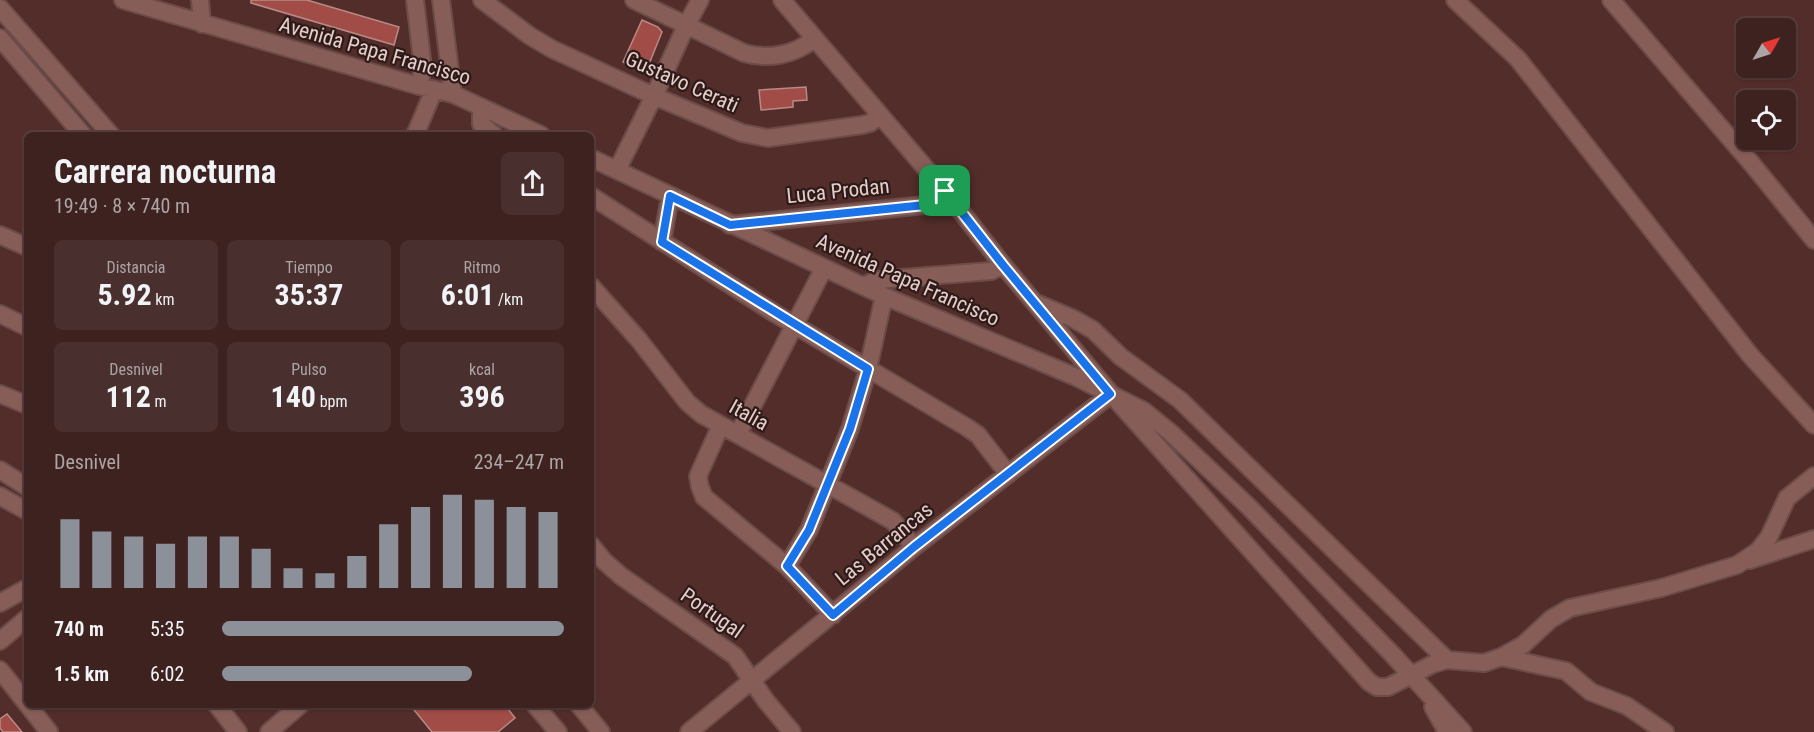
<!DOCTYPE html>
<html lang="es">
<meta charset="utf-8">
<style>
body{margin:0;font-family:"Roboto Condensed",sans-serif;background:#492f2d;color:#f1f3f6;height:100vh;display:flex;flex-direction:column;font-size:22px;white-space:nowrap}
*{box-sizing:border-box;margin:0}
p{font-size:20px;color:#ada4a5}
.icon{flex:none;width:33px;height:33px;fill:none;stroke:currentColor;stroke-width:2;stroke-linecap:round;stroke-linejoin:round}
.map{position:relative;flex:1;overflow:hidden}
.details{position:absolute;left:24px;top:132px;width:570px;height:576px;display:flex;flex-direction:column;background:#3e2220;border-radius:9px;box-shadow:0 2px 4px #0004,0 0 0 2px #573f3e}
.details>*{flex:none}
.needle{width:39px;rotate:51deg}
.fabs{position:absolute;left:1736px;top:18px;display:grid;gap:12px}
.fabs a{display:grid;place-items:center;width:60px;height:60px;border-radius:9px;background:#3e2220;box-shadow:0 2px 4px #0004,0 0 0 2px #573f3e;font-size:30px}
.pin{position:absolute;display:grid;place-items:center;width:51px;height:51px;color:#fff;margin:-26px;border-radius:12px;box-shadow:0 3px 9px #0006}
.round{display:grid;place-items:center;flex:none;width:63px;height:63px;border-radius:9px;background:#492f2d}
.head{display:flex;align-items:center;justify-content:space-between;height:102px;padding:0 30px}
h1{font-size:33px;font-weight:700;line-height:45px}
.metrics{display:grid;grid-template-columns:repeat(3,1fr);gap:9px;height:102px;padding:6px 30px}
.metrics div{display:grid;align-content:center;border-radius:9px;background:#492f2d;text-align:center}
.metrics b{font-size:30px;font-weight:700}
.metrics small{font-size:16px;font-weight:400}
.metrics p{font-size:16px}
.chart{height:168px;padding:12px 30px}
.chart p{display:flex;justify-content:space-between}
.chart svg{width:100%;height:108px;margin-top:6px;stroke:#8c9099;stroke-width:6}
ul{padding:0 30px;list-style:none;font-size:20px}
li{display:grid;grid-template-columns:96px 72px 1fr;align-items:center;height:45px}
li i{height:15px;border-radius:8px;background:#8c9099}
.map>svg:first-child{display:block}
</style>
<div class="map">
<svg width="1814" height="732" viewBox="0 0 1814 732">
<rect width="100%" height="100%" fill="#532d2a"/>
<path fill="#a24c47" stroke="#b88a86" stroke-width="1.5" d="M251 0H307L399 27 394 45 251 3Z
M642 20 658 27 662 32 649 64 636 67 623 62Z
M806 87 807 100 793 101V107L761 110 759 90Z
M410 705H505L515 718 498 732H432Z
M7 714 22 732H3L0 728V719Z"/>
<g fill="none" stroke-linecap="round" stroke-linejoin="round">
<defs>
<path id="minor" d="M123 0 419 86 453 94 541 135
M200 0 202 24
M415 0 423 68 419 86
M441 0 453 94
M482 0 530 36 552 49 654 96 742 133 768 138 862 125 870 123 879 116
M634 0 744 53C769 60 794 55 814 39
M782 0 945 191 1003 265 1111 394 1369 682 1377 687H1388L1433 664 1447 660 1484 663 1501 657 1523 645 1551 619 1570 608 1661 588 1737 565 1758 551 1769 537 1787 498 1814 476
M1455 0 1518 59 1750 355 1814 425
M1611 0 1752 164 1814 240
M0 8 111 135
M0 38 83 135
M481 107V124L494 135
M415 135 434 90
M591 158 884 296 1076 377 1144 411 1171 433 1248 506 1392 654 1463 732
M617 170 654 96 686 26 700 0
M591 196 776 314 968 428 978 435 1008 474
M730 225 925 205 933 202 945 191
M0 235 27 247
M662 242 670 196
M591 286 639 340 687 402 701 414 893 521 914 547
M863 286 877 280 991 271 1003 265
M1036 303 1074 319 1093 330 1121 357 1180 400 1447 660
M0 314 27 327
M0 394 27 405
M721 425 698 476 700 487 704 497 787 566 833 615
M738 434 824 268
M0 470 27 487
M0 496 27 511
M591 545 604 561 621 576 735 656 766 701 792 732
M1750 560 1814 539
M787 566 809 530 850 429 868 369 884 296
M0 603 27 588
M0 641 27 618
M1501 657 1566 671 1591 692 1627 706 1665 732
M0 670 27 704
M28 705 49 732
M217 705 238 732
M535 705 558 732
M579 705 601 732
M1433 707 1447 732
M269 732 300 705
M689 732 914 547 1111 394"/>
</defs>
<use href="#minor" stroke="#6c4c49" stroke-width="20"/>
<use href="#minor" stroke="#875d58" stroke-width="16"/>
</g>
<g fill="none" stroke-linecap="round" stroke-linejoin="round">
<defs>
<path id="route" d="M945 191 1003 265 1110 394 914 547 833 615 787 566 809 530 850 429 868 369 662 242 670 196 730 225 925 205 933 202Z"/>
</defs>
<use href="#route" stroke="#fff" stroke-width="12"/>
<use href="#route" stroke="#1a73e8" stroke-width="8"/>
</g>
<g text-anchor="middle" stroke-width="4.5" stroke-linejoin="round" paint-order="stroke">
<g font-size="21" fill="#e6cdca" stroke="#2d1b1a">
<text transform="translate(375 51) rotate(16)" y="7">Avenida Papa Francisco</text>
<text transform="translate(682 82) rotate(24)" y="7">Gustavo Cerati</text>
<text transform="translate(838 191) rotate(-6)" y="7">Luca Prodan</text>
<text transform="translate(908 280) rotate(24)" y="7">Avenida Papa Francisco</text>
<text transform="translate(749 415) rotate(29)" y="7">Italia</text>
<text transform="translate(884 544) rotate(-39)" y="7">Las Barrancas</text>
<text transform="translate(712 613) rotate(35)" y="7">Portugal</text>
</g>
</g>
</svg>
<div class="fabs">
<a><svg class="needle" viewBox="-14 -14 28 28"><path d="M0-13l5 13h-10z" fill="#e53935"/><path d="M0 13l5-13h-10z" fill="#ada4a5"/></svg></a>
<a><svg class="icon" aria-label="locate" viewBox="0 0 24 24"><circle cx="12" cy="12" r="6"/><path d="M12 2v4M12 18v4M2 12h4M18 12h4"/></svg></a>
</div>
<div class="pin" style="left:945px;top:191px;background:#1e9e55"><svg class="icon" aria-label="arrive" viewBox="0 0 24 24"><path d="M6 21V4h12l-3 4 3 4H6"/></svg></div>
<section class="details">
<div class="head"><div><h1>Carrera nocturna</h1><p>19:49 · 8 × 740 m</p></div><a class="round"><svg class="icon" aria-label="share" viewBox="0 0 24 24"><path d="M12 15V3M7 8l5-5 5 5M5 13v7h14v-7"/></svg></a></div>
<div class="metrics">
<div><p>Distancia</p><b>5.92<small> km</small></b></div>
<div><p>Tiempo</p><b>35:37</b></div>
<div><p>Ritmo</p><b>6:01<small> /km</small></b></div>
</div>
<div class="metrics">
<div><p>Desnivel</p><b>112<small> m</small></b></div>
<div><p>Pulso</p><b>140<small> bpm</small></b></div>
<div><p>kcal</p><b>396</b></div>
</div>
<div class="chart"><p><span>Desnivel</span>234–247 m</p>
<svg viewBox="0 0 160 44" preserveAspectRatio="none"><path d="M5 44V16M15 44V21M25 44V23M35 44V26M45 44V23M55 44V23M65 44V28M75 44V36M85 44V38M95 44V31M105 44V18M115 44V11M125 44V6M135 44V8M145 44V11M155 44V13"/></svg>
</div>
<ul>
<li><b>740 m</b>5:35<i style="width:100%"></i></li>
<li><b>1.5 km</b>6:02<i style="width:73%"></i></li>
</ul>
</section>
</div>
